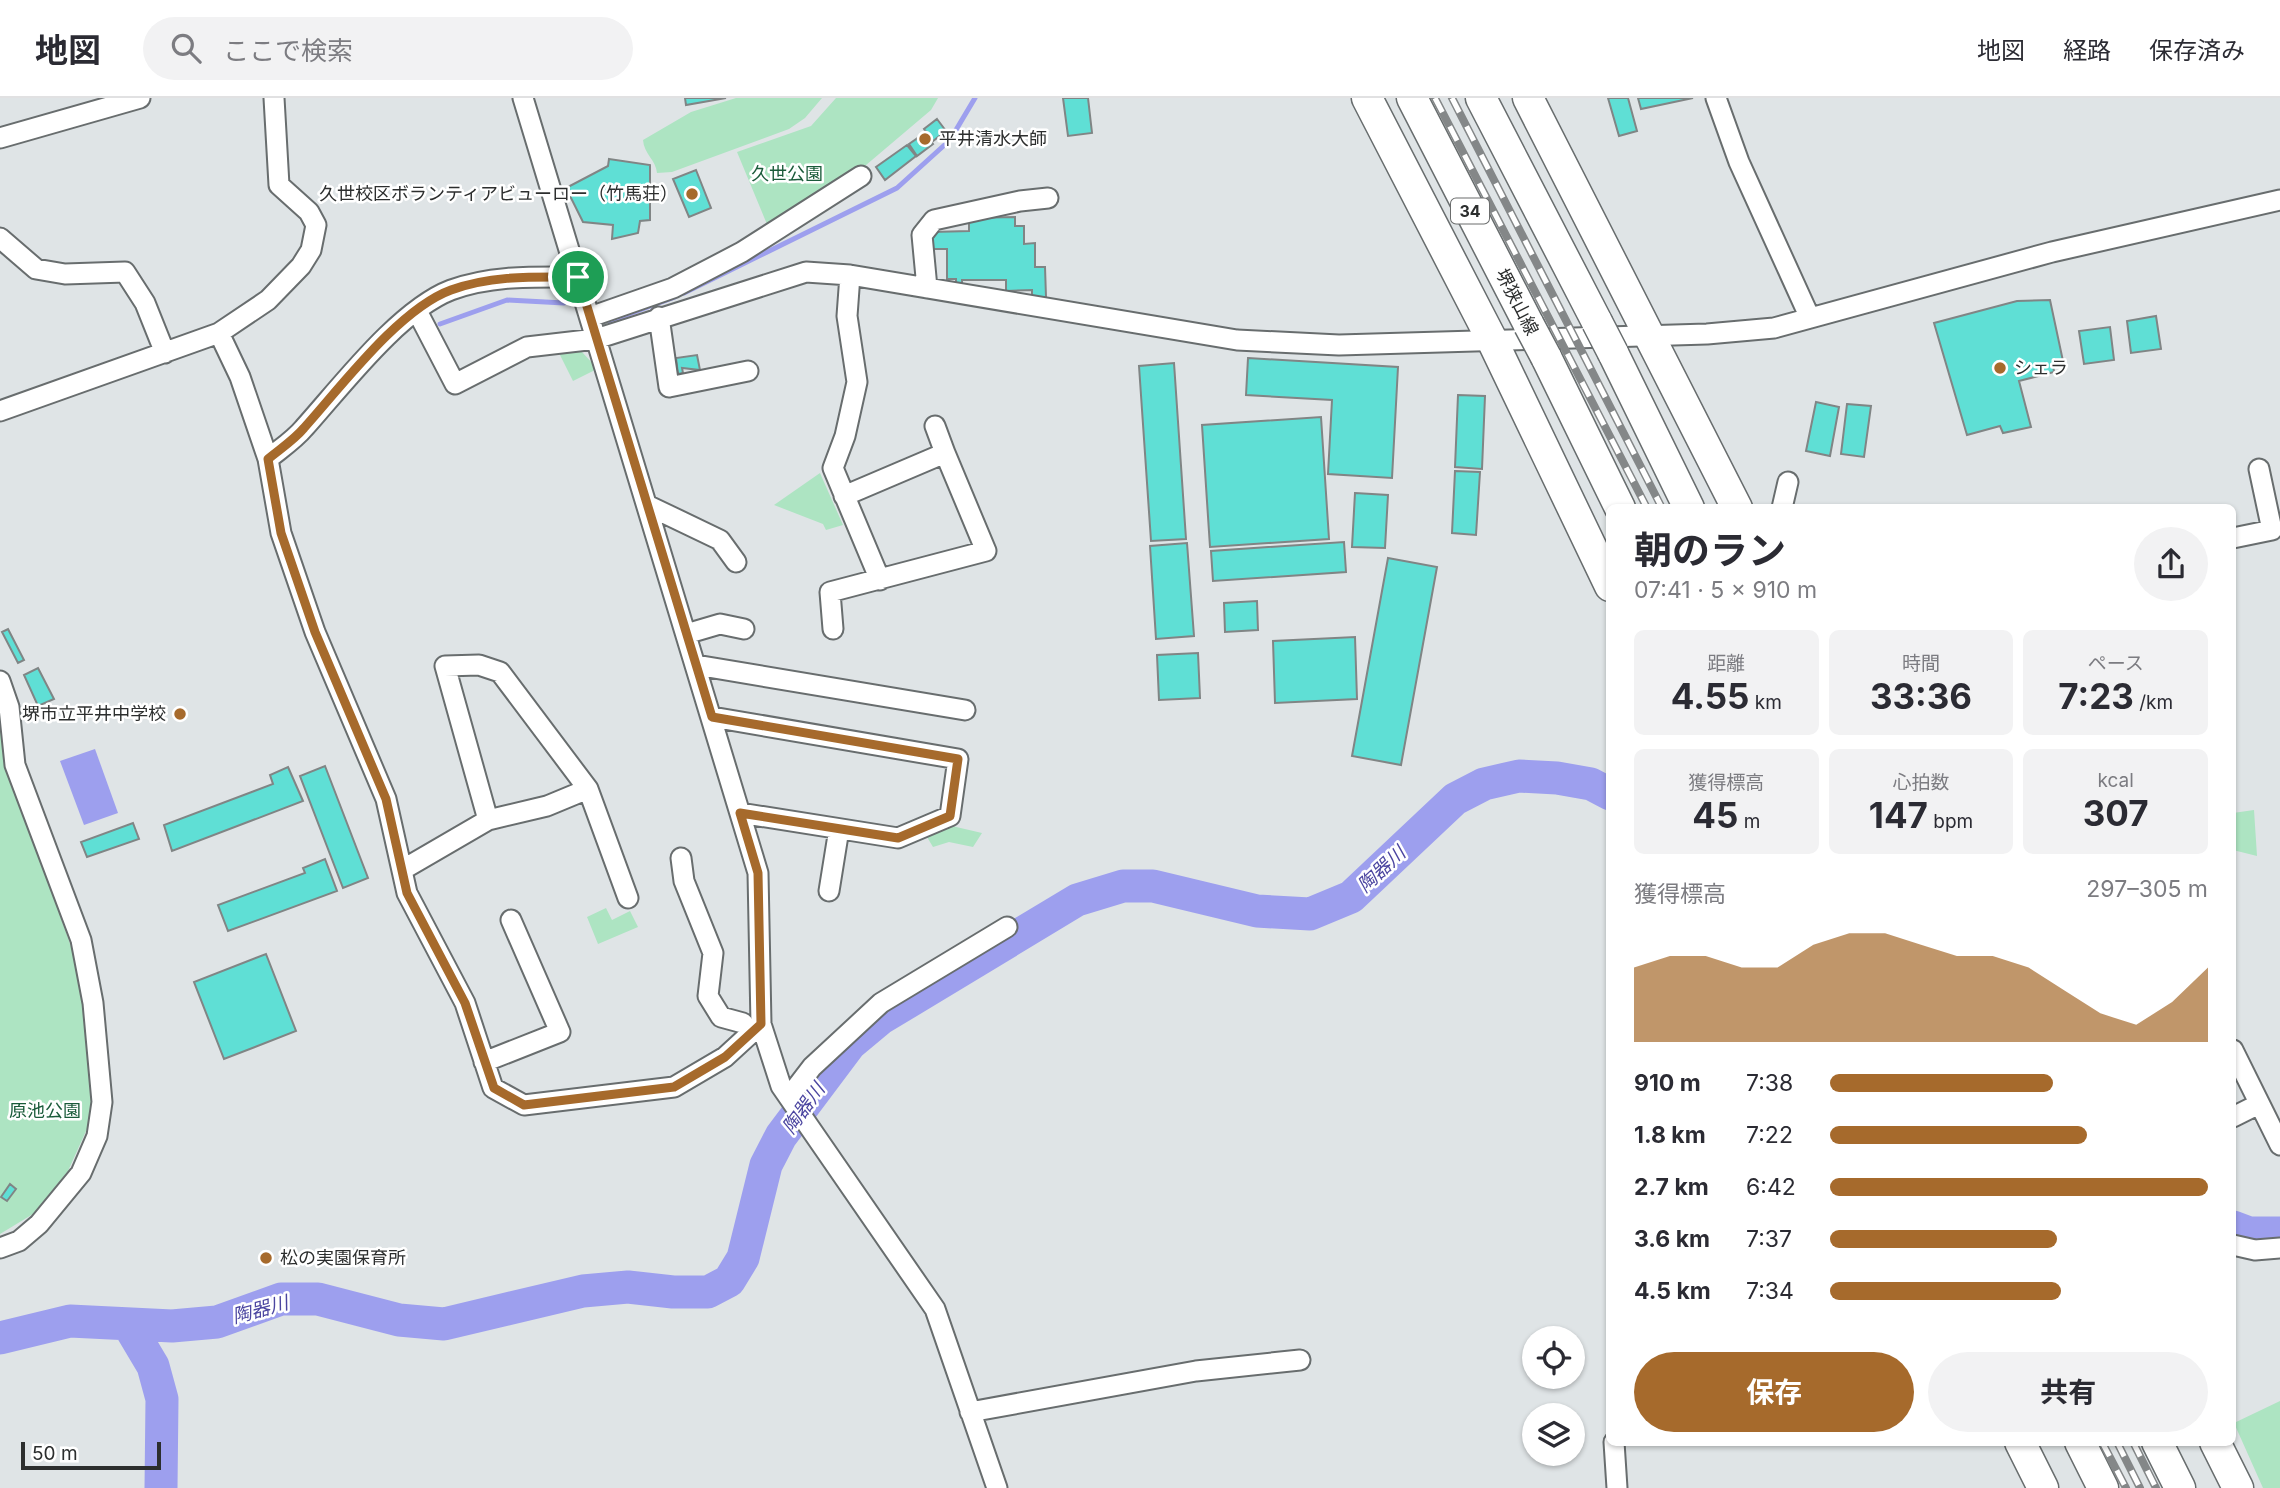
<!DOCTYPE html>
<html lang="ja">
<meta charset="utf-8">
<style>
body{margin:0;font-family:Inter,"Noto Sans JP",sans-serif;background:#f2f2f3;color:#2b2b33;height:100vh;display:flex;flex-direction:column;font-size:26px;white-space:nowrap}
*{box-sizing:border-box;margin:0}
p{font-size:23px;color:#7c7c81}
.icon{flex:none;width:38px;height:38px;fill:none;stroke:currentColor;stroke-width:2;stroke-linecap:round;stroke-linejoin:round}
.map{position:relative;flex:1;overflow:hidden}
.drawer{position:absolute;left:1606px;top:406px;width:630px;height:942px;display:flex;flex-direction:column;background:#fff;border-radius:10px;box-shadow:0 2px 5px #0004}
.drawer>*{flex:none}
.buttons{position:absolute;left:1522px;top:1228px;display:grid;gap:14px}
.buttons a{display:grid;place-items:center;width:63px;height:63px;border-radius:50%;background:#fff;box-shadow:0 2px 5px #0004;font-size:35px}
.scale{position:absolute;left:21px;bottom:18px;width:140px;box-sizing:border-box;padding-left:7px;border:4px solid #2c2e2e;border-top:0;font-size:19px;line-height:24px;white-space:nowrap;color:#2c2e2e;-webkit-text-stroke:5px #fff;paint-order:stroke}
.pin{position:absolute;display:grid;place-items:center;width:60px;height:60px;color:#fff;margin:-30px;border:4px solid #fff;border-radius:50%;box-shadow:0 2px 7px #0007}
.round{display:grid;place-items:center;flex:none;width:74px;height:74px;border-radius:37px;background:#f2f2f3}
.overview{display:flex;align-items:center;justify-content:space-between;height:119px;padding:0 28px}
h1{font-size:38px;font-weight:700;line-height:52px}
.metrics{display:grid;grid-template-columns:repeat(3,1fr);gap:10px;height:119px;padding:7px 28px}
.metrics div{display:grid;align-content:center;border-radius:10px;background:#f2f2f3;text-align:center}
.metrics b{font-size:35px;font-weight:700}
.metrics small{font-size:19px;font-weight:400}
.metrics p{font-size:19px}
.chart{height:196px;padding:14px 28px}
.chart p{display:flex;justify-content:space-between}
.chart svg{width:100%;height:126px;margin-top:7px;fill:#a66a2c;opacity:.7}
.cta{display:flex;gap:14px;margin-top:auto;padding:14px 28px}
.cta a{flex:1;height:80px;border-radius:42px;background:#a66a2c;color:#fff;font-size:28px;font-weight:700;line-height:80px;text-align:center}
.cta a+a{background:#f2f2f3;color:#2b2b33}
ul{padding:0 28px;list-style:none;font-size:23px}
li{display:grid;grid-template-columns:112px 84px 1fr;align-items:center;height:52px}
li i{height:18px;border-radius:9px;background:#a66a2c}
header{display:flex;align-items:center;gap:42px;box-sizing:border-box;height:98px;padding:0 35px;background:#fff;border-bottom:2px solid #e1e1e2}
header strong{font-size:33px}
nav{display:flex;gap:38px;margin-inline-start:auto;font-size:24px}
.search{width:490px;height:63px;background:#f2f2f3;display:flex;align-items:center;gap:18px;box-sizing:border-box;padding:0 24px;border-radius:38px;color:#7c7c81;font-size:26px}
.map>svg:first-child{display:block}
</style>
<header>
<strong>地図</strong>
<div class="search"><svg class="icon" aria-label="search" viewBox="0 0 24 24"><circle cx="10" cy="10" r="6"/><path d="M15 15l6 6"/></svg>ここで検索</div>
<nav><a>地図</a><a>経路</a><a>保存済み</a></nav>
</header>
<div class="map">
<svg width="2280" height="1390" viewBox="0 0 2280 1390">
<rect width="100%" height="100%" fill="#dfe4e6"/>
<path fill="#ade4c2" d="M736 0H822L805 20 789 31 672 74 657 75C656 62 644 56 643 42L691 14Z
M836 0H938L931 12 859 73 769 131 737 54 811 28Z
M581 253 596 269 593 273 573 283 559 255Z
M820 375 843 427 826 432 823 426 774 407Z
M0 606 5 663 79 871 92 991 91 1022 68 1073 33 1116 0 1136Z
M2254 712 2257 758 2233 752V715Z
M952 728 982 735 973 749 949 744 933 749 927 739Z
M606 810 612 822 630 813 638 829 598 846 587 819Z
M2280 1303V1390H2263L2234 1325Z"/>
<path fill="#9d9fee" d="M95 651 118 715 84 727 60 663Z"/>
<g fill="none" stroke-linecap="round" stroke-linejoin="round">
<path stroke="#9d9fee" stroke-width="5" d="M684 195 897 90 950 42 975 0
M610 223 675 199
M440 226 507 202 564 205"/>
<path stroke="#9d9fee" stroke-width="33" d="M2233 1129 2249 1135H2280
M128 1226 153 1268 162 1301 161 1390
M0 1240 70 1223 172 1228 217 1224 281 1201H318L399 1222 444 1226 583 1193 628 1189 673 1194H708L729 1183 743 1160 766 1067 781 1038 850 946 880 921 1077 802 1123 788H1153L1257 813 1310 816 1351 799 1455 701 1484 686 1519 678 1557 680 1591 686 1610 696"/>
</g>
<path fill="#5fdfd5" stroke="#808585" stroke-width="2" d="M685 0H726L686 7Z
M1063 0H1088L1092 35 1068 38Z
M1608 0H1628L1637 33 1619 38Z
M1638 0H1693L1641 11Z
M937 21 946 33 933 43 924 31Z
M925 35 933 46 917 58 909 46Z
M907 47 916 58 885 82 876 69Z
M609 61 650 67V122L640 123 638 135 612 141 613 127 583 124 566 90 608 68Z
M696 72 711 110 689 119 673 81Z
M1015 119V128H1024V146L1035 145V169H1045L1046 199H1032V192L1006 193V182H962V186H956V181H947V151H932V134L969 133V120Z
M2050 202 2063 263 2053 266 2054 274 2019 283 2031 329 2003 335 2000 328 1967 337 1934 225 2017 203Z
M2156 218 2161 251 2131 255 2127 223Z
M2110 229 2114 262 2084 266 2079 233Z
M697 257 700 272 682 270 683 275 678 276 676 260Z
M1248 260 1398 269 1392 380 1328 376 1332 302 1246 297Z
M1174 265 1186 441 1151 443 1139 268Z
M1458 297 1485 298 1482 371 1455 369Z
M1816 304 1839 309 1830 358 1806 353Z
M1847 306 1871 308 1864 359 1841 356Z
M1321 319 1329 441 1210 449 1202 327Z
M1455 373 1480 374 1476 437 1452 435Z
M1355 395 1388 397 1385 450 1352 449Z
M1344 444 1346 474 1213 483 1211 453Z
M1187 445 1194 538 1156 541 1150 448Z
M1388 460 1437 469 1401 667 1352 658Z
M1257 503 1258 532 1225 534 1224 505Z
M8 531 24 562 18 565 2 534Z
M1355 539 1357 601 1275 605 1273 543Z
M1198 555 1200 600 1159 602 1157 557Z
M38 570 54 601 38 608 24 577Z
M325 668 368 780 343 790 300 678Z
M288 669 303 703 172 753 164 727 273 686 270 677Z
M133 725 139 741 87 759 81 744Z
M325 761 337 793 228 833 218 807 305 775 303 770Z
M266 856 296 933 224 961 194 884Z
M10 1086 16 1091 7 1103 1 1099Z"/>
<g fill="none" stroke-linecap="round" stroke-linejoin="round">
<defs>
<path id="minor" d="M523 0 758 775 761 926 781 988 935 1211 997 1390
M1716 0 1739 64 1810 220
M0 40 140 0
M0 140 36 171 65 176 125 174 145 205 165 255
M850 177 847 218 857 284 845 338 833 370 880 482
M927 190 922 137 934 122 1020 103 1048 100
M417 213 455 286 527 249 596 241 806 174 850 177 1237 242 1339 247 1707 236 1774 230 2052 154 2280 102
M590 219 673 190 742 154 861 78
M659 219 669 289 748 273
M219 235 240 279 268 361 281 435 315 534 386 701 407 795 465 905 493 990 524 1007 674 989 725 959 761 926
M0 313 219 235 268 202 301 168 311 152 316 127 309 114 279 87 274 0
M935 328 945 355
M268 361C280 351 294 342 304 330 341 289 399 212 451 192 492 177 535 179 578 179
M647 407 720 442 736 464
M1782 410 1788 384
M2233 440 2272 432 2259 371
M833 531 830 494 986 453 945 355 844 398
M686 536 720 526 744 531
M696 567 965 612
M0 583 9 609 15 667 81 842 93 905 102 1004 97 1038 81 1075 39 1126 19 1143 0 1150
M712 619 958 661 950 718 898 740 740 715
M488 722 445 568 479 567 500 574 588 691 628 800
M681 760 684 783 713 855 708 898 721 919 743 925 750 935
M402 772 488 722 547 708 588 691
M829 793 839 731
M2233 952 2280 1047
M484 964 560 934 511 822
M789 999 812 969 881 905 1007 829
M2233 1019 2259 1006
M2233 1147 2255 1152 2280 1150
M970 1314 1196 1273 1300 1262
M1614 1344 1617 1390"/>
<path id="primary" d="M1367 0 1492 242 1610 488
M1412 0 1529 227
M1481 0 1597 224
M1528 0 1737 410
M1613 255 1689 410
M1546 259 1620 410
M2020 1344 2043 1390
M2080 1344 2103 1390
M2157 1344 2180 1390
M2215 1344 2238 1390"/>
</defs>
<use href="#minor" stroke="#686d6e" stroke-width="23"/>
<use href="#primary" stroke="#686d6e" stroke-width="33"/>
<use href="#minor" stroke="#fff" stroke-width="19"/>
<use href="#primary" stroke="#fff" stroke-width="30"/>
<defs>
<path id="rail" d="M1435 0 1647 410
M1452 0 1662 410
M2102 1344 2126 1390
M2117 1344 2140 1390
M2133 1344 2156 1390"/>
</defs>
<use href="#rail" stroke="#848788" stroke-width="8"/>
<use href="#rail" stroke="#fff" stroke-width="5" stroke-dasharray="16" stroke-linecap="butt"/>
<defs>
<path id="primary-bridge" d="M1597 224 1613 255
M1529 227 1546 259"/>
</defs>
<use href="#primary-bridge" stroke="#686d6e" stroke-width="33" stroke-linecap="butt"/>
<use href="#primary-bridge" stroke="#fff" stroke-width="30"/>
</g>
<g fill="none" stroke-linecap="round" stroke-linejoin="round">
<defs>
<path id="route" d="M578 179 712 619 958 661 950 718 898 740 740 715 758 775 761 926 725 959 674 989 524 1007 494 990 465 905 407 795 386 701 315 534 281 435 268 361C280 351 294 342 304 330 341 289 399 211 451 192 492 177 535 179 578 179Z"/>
</defs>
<use href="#route" stroke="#fff" stroke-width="14"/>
<use href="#route" stroke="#a66a2c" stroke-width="9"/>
</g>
<g fill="#a66a2c" stroke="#fff" stroke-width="2.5">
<circle cx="925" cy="41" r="7"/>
<circle cx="692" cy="96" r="7"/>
<circle cx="2000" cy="270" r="7"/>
<circle cx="180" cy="616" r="7"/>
<circle cx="266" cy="1160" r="7"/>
</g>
<g text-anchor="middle" stroke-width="5" stroke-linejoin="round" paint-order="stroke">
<rect fill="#fff" stroke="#6b6d6d" stroke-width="2" x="1451" y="100.5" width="38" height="25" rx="5"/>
<g font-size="16" font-weight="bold" fill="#2c2e2e">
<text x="1470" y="119">34</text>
</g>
<g font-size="18" fill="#2c2e2e" stroke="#fff" text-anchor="start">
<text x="939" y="47">平井清水大師</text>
<text x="678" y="102" text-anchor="end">久世校区ボランティアビューロー（竹馬荘）</text>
<text x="2014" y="276">シェラ</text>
<text x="166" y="622" text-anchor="end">堺市立平井中学校</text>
<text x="280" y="1166">松の実園保育所</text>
</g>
<g font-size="18" fill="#1a5b3a" stroke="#fff">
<text x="787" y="82">久世公園</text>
<text x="45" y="1019">原池公園</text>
</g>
<g font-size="18" fill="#2c2e2e" stroke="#fff">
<text transform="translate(1517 204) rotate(63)" y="6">堺狭山線</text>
</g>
<g font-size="19" font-style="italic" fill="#4b45a0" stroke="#fff">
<text transform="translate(1381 771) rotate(-43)" y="7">陶器川</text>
<text transform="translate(803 1010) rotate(-54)" y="7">陶器川</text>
<text transform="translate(260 1211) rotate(-15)" y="7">陶器川</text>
</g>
</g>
</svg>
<div class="buttons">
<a><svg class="icon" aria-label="locate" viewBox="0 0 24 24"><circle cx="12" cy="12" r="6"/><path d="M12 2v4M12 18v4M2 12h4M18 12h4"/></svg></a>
<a><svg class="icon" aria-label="layers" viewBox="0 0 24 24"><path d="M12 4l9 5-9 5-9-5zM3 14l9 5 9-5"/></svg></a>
</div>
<div class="scale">50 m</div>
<div class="pin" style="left:578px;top:179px;background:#1e9e55"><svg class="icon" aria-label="arrive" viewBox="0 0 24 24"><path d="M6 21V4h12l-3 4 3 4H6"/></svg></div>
<section class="drawer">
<div class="overview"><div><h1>朝のラン</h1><p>07:41 · 5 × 910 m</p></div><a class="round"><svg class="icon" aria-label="share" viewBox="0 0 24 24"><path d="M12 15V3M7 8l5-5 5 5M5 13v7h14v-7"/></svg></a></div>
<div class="metrics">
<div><p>距離</p><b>4.55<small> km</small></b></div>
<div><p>時間</p><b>33:36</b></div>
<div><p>ペース</p><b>7:23<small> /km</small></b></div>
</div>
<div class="metrics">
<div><p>獲得標高</p><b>45<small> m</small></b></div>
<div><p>心拍数</p><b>147<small> bpm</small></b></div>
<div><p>kcal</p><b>307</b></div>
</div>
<div class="chart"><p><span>獲得標高</span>297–305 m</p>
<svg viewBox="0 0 160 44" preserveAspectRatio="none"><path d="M0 44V18L10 14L20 14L30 18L40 18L50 10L60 6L70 6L80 10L90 14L100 14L110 18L120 26L130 34L140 38L150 30L160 18V44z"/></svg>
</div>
<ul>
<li><b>910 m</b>7:38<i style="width:59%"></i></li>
<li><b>1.8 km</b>7:22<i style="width:68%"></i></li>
<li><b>2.7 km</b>6:42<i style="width:100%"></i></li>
<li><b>3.6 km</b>7:37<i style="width:60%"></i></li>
<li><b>4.5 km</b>7:34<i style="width:61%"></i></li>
</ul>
<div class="cta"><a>保存</a><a>共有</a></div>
</section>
</div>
